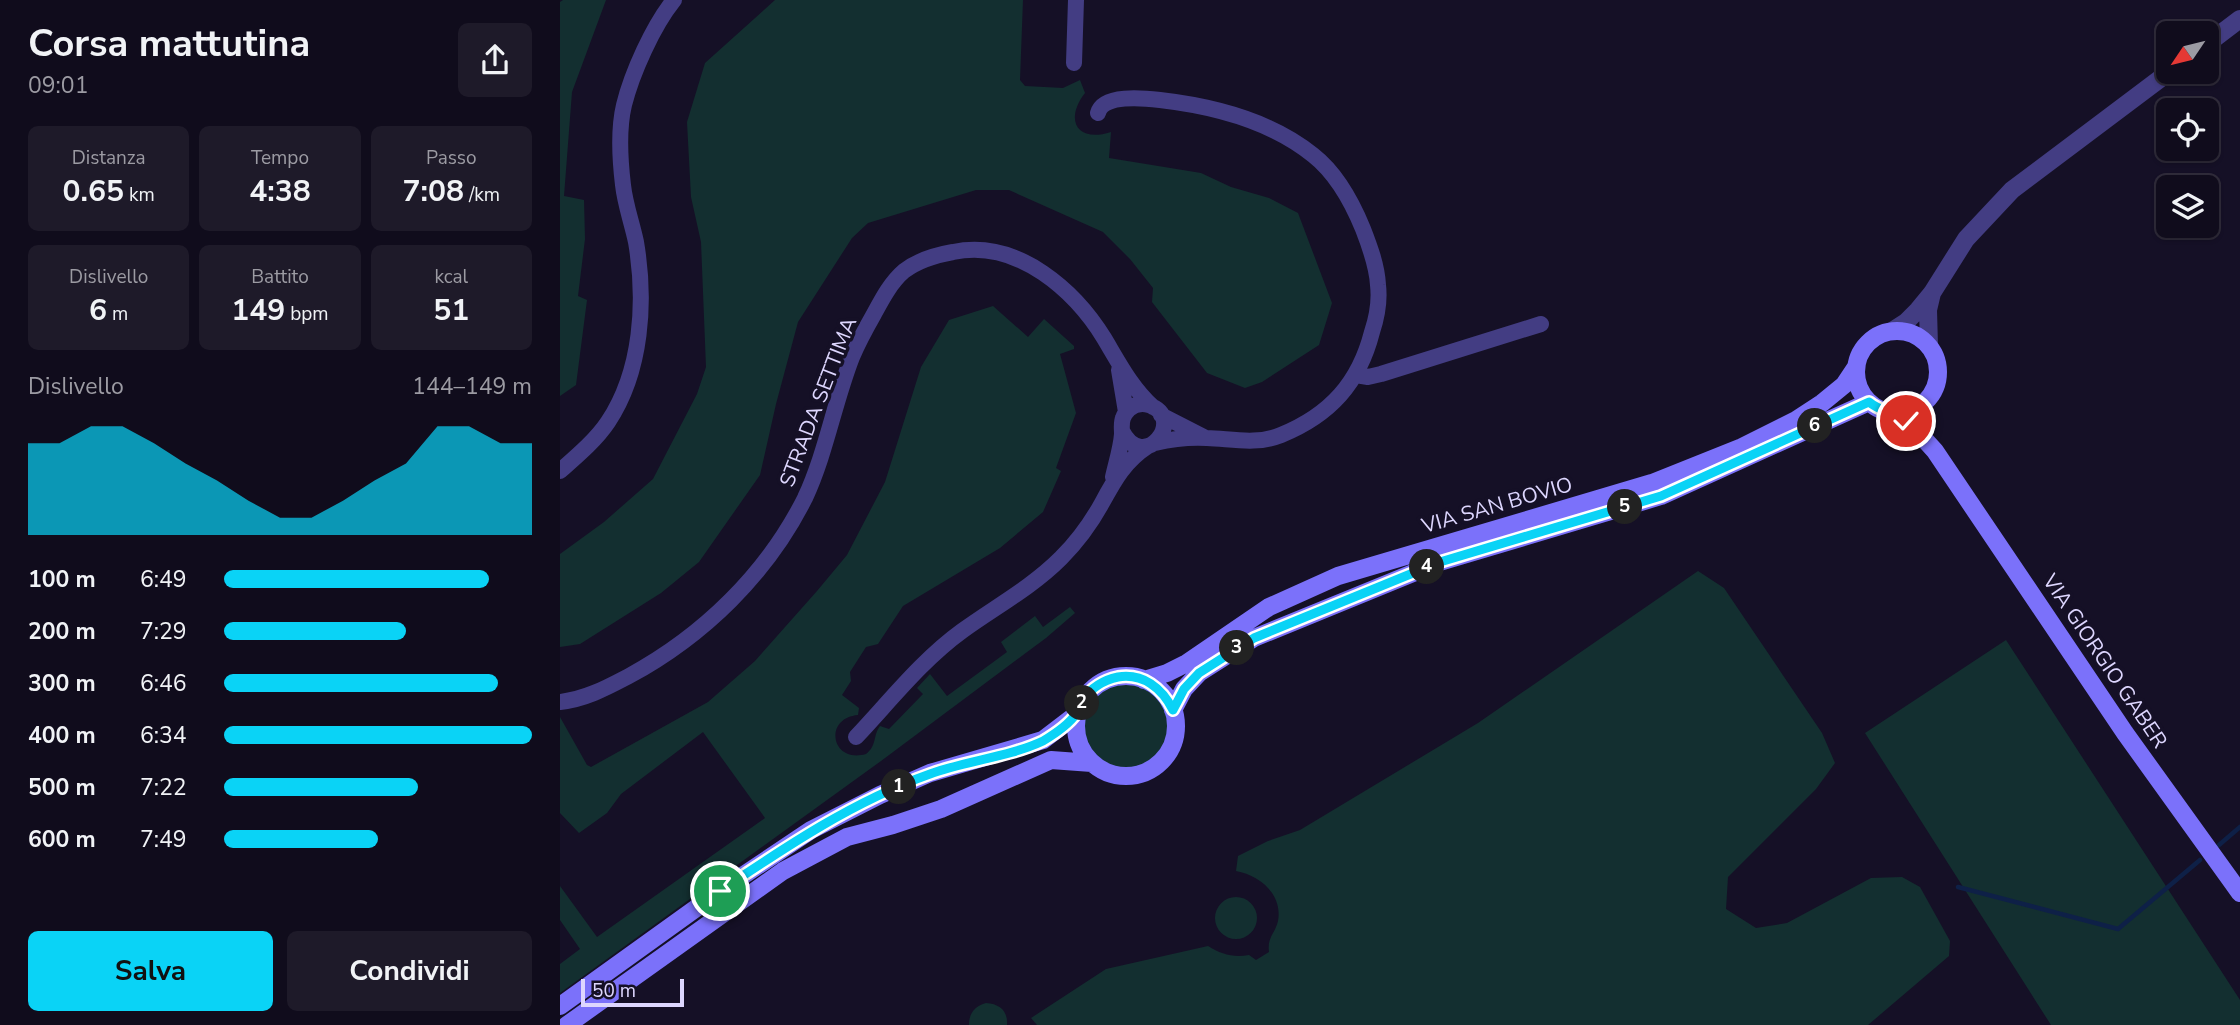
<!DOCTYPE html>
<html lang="it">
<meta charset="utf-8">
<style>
body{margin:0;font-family:"Nunito Sans",sans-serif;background:#1e1a29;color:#f1f3f6;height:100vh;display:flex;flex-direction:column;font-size:26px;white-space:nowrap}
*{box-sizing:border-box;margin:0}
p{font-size:23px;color:#9c9ba3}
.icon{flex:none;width:38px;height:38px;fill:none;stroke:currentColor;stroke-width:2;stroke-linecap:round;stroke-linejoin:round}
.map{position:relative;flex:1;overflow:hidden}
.panel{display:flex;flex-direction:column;background:#100c1c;width:560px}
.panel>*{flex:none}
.needle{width:46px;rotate:235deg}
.controls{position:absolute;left:1596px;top:21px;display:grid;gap:14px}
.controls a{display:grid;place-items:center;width:63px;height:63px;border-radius:10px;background:#100c1c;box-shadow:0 2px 5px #0004,0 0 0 2px #302c3b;font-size:35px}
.scale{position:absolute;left:21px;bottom:18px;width:103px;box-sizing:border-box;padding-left:7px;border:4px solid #ddd6fe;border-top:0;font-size:19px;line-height:24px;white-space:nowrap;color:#ddd6fe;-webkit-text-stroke:5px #151026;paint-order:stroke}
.pin{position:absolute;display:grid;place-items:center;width:60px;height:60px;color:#fff;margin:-30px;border:4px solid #fff;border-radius:50%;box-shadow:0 2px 7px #0007}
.km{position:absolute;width:35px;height:35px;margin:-18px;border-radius:50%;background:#222;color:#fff;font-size:19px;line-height:35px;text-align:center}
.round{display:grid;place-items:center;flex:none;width:74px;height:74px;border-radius:10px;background:#1e1a29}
.overview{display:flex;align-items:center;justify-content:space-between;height:119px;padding:0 28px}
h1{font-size:38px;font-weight:700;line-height:52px}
.stats{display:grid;grid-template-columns:repeat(3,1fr);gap:10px;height:119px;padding:7px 28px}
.stats div{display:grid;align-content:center;border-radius:10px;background:#1e1a29;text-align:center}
.stats b{font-size:30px;font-weight:700}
.stats small{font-size:19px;font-weight:400}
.stats p{font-size:19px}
.chart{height:196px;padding:14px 28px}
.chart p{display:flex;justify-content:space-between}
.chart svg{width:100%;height:126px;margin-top:7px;fill:#0ad3f6;opacity:.7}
.action{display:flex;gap:14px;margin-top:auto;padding:14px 28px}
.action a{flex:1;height:80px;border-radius:10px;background:#0ad3f6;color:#111;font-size:28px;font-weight:700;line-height:80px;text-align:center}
.action a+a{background:#1e1a29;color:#f1f3f6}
ul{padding:0 28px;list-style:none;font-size:23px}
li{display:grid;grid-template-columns:112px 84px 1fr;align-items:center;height:52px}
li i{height:18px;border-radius:9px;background:#0ad3f6}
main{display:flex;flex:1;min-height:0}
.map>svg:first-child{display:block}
</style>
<main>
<section class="panel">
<div class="overview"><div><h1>Corsa mattutina</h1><p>09:01</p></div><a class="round"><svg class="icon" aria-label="share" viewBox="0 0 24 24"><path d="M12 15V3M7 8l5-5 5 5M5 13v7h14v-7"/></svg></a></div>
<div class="stats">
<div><p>Distanza</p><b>0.65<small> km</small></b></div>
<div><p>Tempo</p><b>4:38</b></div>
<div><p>Passo</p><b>7:08<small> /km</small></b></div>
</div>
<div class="stats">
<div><p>Dislivello</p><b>6<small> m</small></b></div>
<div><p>Battito</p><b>149<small> bpm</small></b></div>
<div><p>kcal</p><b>51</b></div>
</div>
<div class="chart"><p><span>Dislivello</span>144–149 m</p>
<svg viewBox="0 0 160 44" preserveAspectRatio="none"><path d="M0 44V12L10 12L20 6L30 6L40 12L50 19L60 25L70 32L80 38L90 38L100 32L110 25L120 19L130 6L140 6L150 12L160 12V44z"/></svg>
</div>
<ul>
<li><b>100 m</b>6:49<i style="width:86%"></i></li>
<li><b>200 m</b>7:29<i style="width:59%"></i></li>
<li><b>300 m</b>6:46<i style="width:89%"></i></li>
<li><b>400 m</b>6:34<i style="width:100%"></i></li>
<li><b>500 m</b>7:22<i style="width:63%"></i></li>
<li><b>600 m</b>7:49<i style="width:50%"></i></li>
</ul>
<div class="action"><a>Salva</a><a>Condividi</a></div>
</section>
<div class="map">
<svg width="1680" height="1025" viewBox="0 0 1680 1025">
<rect width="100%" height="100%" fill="#151026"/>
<path fill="#132f30" d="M3 0H46L12 92 4 196 24 200 25 239 18 296 27 300 16 385 0 396V2Z
M215 0H463L460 80 465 86 503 88 520 80 525 93C504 120 517 143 551 132L549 158 641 173 671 187 709 198 738 213 772 303 759 345 702 382 685 388 647 373 592 302 593 288 570 259 543 232 449 190H416L308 223 292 238 238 322 216 404 200 475 139 562 101 593 20 644 0 647V554L44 522 93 479 137 394 146 367 141 242 131 197 127 122 145 63Z
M433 306 468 337 484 319 514 346V349L500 354 516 413 496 468 501 471 483 512 440 548 343 606 318 644 306 647 290 672 291 681 282 695 299 708 298 715C263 718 271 764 306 754 317 746 313 735 320 726L329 729 363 694 357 688 370 674 387 696 447 652 441 642 475 616 483 627 510 607 515 613 486 638 321 761 0 993V964L20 949 0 920V886L37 937 205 818 143 732 61 794 47 813 19 833 0 813V717L27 765 31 767 148 702 195 661 257 591 287 555 325 482 361 367 389 320Z
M1138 571 1164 588 1262 733 1275 763 1256 789 1168 877 1166 909 1196 928 1227 923 1311 878 1342 877 1360 887 1390 941 1389 956 1308 1025H477L471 1018 546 969 648 946C661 954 673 958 689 955L696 960 709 952C707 937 715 934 718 921 723 894 699 875 676 871L678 856 708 841 740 830 918 723Z
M1446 640 1680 1000V1025H1491L1305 733Z
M524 726a42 42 0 1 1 84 0a42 42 0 1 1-84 0Z
M655 918a21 21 0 1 1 42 0a21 21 0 1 1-42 0Z
M426 1003C440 1004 448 1011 447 1025H409C409 1013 415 1006 426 1003Z"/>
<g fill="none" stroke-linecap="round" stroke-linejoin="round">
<path stroke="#0e2047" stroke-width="4.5" d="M1659 845 1680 827
M1398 887 1558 929 1640 860"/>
<path stroke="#433d83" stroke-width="16" d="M514 63 516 0
M538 113C543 94 583 98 600 100 652 106 711 121 753 155 776 173 792 202 803 229 810 247 817 266 818 285 820 302 817 317 812 332 799 383 770 415 721 435 696 445 673 439 647 438 630 437 612 439 595 443
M559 370 566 412
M796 375 808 377 821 374 981 324
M601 415 644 437
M0 471C17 456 36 440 48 422 82 371 86 301 76 242 72 223 65 204 63 185 60 160 58 130 64 105 72 73 93 26 114 0
M553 477C556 463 561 448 562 434 562 429 561 423 563 418 564 415 567 411 569 409 575 404 582 403 589 405 627 418 584 474 562 431
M0 702C26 699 46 688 69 676 143 636 207 574 245 498 266 453 274 403 292 357 298 343 306 328 314 314 322 299 331 282 344 271 358 260 376 255 393 252 426 245 455 254 483 273 508 290 528 312 544 338 559 363 571 387 593 407
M296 737C330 701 362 660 402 631 435 607 471 588 501 558 517 542 531 523 542 503 555 479 565 461 588 446"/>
<path stroke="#433d83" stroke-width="18" d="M1647 44 1680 19
M1332 331 1346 322 1358 310 1372 293 1406 239 1452 190 1609 72
M1369 346 1368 310 1372 293"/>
<path stroke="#7b71fa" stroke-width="18" d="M1296 372a41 41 0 1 1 82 0a41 41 0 1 1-82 0Z
M1336 414 1356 430 1375 451 1565 733 1680 893
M516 726a50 50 0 1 1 100 0a50 50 0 1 1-100 0Z
M584 680 607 673 627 663 709 607 778 576 1092 483 1182 447 1236 420 1262 403 1284 385 1296 367
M613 710 624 689 639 673 694 638 880 562 1101 496 1309 402
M0 1006 160 891 251 830 320 795 370 773 483 740 517 714
M7 1025 223 871 287 837 333 825 381 809 491 760 532 763"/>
</g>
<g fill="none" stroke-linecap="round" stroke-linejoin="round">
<defs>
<path id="route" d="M160 891C227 846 294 801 370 774 405 761 449 757 483 741 493 735 509 724 516 714 519 711 521 705 523 700 531 688 544 680 558 677 583 673 602 688 613 710L624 689 639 673 694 638 880 562 1101 496 1309 402C1321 412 1334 412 1346 421"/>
</defs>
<use href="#route" stroke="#fff" stroke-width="14"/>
<use href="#route" stroke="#0ad3f6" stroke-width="9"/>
</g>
<g text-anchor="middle" stroke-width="7" stroke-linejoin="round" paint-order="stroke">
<g font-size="21" fill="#ddd6fe" stroke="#151026">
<text transform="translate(258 402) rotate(-69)" y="7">STRADA SETTIMA</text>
<text transform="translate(937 505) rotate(-16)" y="7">VIA SAN BOVIO</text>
<text transform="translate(1545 661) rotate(56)" y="7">VIA GIORGIO GABER</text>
</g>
</g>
</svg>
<div class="controls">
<a><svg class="needle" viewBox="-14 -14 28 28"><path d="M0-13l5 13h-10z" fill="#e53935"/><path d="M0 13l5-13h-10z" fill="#9c9ba3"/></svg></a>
<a><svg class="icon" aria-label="locate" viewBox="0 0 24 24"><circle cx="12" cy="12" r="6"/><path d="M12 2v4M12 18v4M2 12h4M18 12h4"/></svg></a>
<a><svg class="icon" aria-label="layers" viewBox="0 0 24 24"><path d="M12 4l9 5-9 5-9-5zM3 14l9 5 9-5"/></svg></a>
</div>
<div class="scale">50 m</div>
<div class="pin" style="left:160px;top:891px;background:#1e9e55"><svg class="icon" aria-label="arrive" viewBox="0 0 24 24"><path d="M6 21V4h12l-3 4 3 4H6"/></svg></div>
<div class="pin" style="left:1346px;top:421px;background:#d93025"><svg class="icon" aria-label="check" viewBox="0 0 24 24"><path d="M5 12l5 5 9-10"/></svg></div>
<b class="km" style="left:339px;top:787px">1</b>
<b class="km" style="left:522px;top:703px">2</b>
<b class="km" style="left:677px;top:648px">3</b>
<b class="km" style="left:867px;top:567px">4</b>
<b class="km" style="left:1065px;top:507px">5</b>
<b class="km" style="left:1255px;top:426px">6</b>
</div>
</main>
